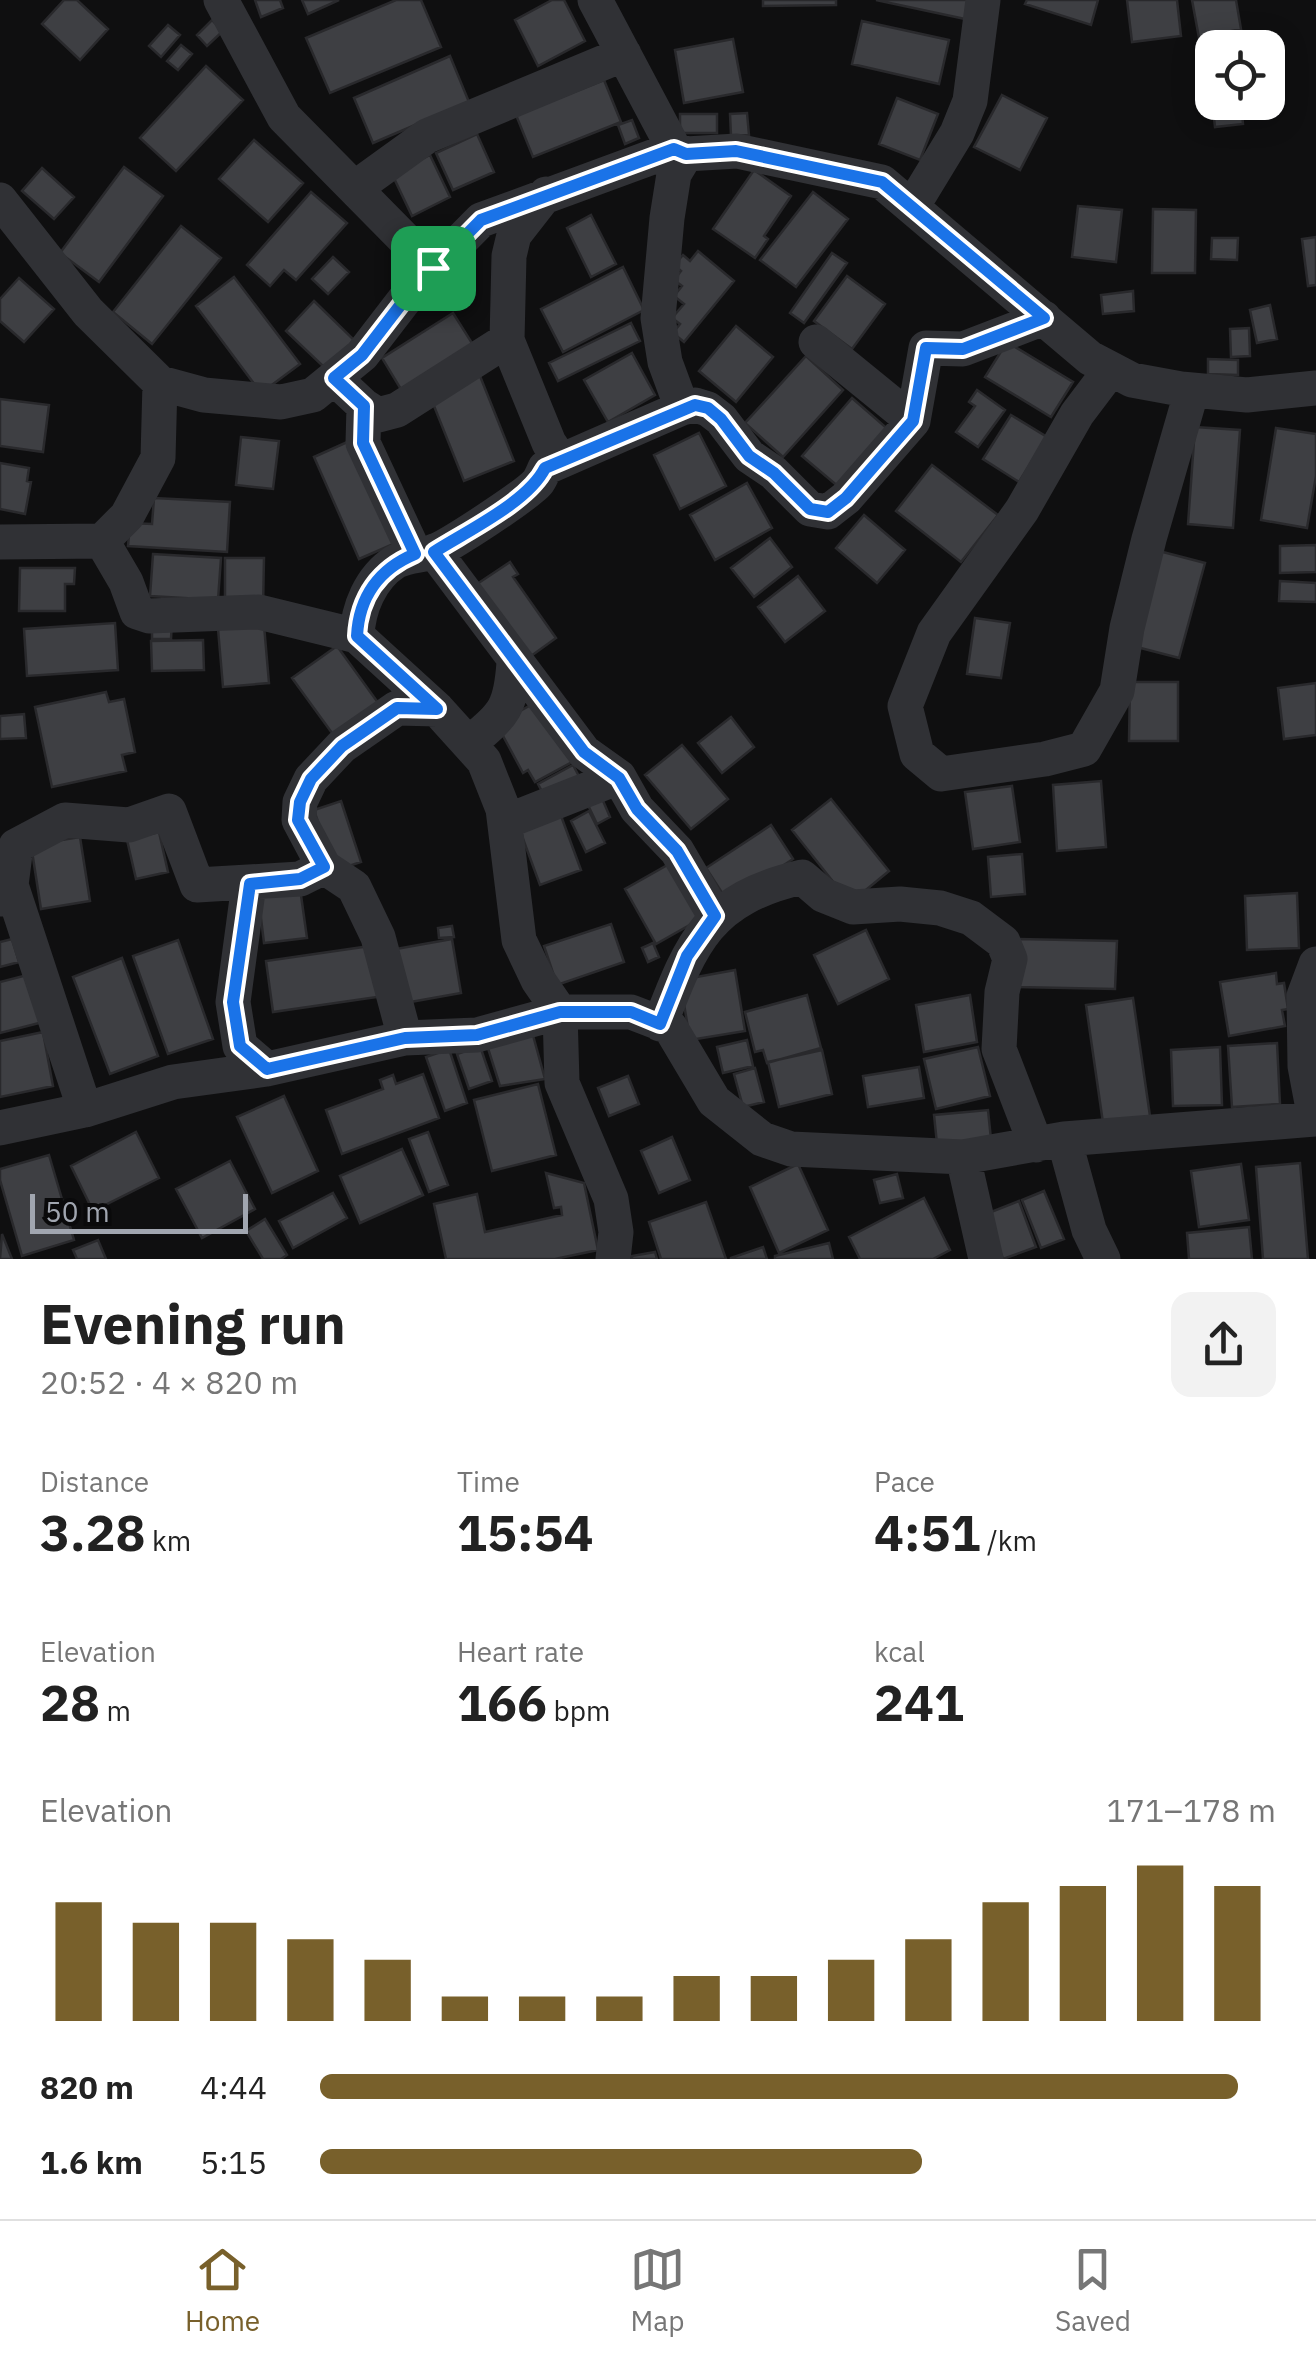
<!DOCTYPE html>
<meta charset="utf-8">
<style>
body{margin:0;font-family:"IBM Plex Sans",sans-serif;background:#f2f2f2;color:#222;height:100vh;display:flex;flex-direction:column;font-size:38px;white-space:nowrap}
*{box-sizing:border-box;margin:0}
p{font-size:32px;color:#767676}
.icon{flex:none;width:55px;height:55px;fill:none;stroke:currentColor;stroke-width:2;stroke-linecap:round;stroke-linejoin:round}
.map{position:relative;height:1259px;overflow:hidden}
.details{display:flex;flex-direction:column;background:#fff;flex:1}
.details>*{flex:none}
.fabs{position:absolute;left:1195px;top:30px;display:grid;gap:20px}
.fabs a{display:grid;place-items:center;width:90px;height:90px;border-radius:20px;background:#fff;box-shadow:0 5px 25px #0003;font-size:50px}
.scale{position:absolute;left:30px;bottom:25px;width:218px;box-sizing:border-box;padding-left:10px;border:5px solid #a1a6b0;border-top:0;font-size:28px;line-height:35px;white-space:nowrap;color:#a1a6b0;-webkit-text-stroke:8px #0a0a0b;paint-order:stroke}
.pin{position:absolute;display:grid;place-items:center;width:85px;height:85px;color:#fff;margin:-42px;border-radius:20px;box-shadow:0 5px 15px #0006}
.round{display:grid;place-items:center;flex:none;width:105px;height:105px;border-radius:20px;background:#f2f2f2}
.headline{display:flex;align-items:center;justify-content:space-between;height:170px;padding:0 40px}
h1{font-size:55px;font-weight:700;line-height:75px}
.metrics{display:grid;grid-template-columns:repeat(3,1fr);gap:15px;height:170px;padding:10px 40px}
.metrics div{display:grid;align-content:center}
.metrics b{font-size:50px;font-weight:700}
.metrics small{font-size:28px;font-weight:400}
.metrics p{font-size:28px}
.chart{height:280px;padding:20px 40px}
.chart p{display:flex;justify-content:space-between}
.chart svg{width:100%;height:180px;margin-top:10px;stroke:#78602b;stroke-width:6}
ul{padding:0 40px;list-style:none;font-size:32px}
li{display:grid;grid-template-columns:160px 120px 1fr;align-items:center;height:75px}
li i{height:25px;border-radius:12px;background:#78602b}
.dock{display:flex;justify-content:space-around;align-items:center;height:140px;border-top:2px solid #e0e0e0;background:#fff;font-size:28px;color:#767676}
.dock a{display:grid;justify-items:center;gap:5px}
.dock .active{color:#78602b}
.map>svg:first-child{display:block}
</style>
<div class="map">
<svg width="1316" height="1259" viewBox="0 0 1316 1259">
<rect width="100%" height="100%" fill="#0f0f10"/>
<path fill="#3e3f43" stroke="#29292c" stroke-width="2.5" d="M64 0H77L108 29 80 60 42 24Z
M255 0H280L283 8 261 17Z
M302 0H339L308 14Z
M396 0H421L441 47 330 93 306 38Z
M552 0H564L585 41 538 66 515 20Z
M763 0H836V5L763 6Z
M876 0H970L965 19Z
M1027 0H1098L1091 25 1025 4Z
M1127 0H1177L1181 36 1132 42Z
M1192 0H1236L1241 29 1199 38Z
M212 20 223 31 207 46 197 35Z
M862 21 949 40 939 84 852 64Z
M168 25 180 35 161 57 149 46Z
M733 39 743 92 684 103 675 50Z
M181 45 192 54 178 70 167 61Z
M450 56 469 102 373 143 354 98Z
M206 66 243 100 176 171 140 138Z
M604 80 621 122 533 157 516 115Z
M1210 82 1212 102H1241L1243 124 1215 127Z
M1002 95 1047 118 1020 170 974 147Z
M897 98 938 114 920 160 879 144Z
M747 113 749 135 731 136 730 114Z
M680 114H717V133H680Z
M632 120 639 138 625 144 618 125Z
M477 134 494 172 453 190 436 153Z
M254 140 303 183 268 222 219 179Z
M430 155 450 197 412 216 392 174Z
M124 167 163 196 99 282 60 253Z
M42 168 74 197 54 219 22 191Z
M754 170 791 196 764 236 768 239 755 258 713 229Z
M311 192 347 223 296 280 284 270 270 286 247 265Z
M813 192 848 219 796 287 760 260Z
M1078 206 1122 210 1116 262 1072 257Z
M1153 209 1196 210 1195 273H1152Z
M591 215 616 264 591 277 567 228Z
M181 226 221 258 152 344 113 312Z
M1316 237V285L1308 286 1302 239Z
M1212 238H1238L1237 260 1211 259Z
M698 251 734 281 684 342 673 333 680 324 672 318 684 304 674 296 682 286 674 280 681 271 674 265 683 255 690 261Z
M832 253 847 263 804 323 790 313Z
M333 257 349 272 328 294 312 279Z
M623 267 644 310 563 352 541 309Z
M847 276 885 304 852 349 814 321Z
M234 277 300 364 261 393 196 306Z
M19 278 54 309 24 342 0 321V299Z
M1133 291 1134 311 1103 314 1101 295Z
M314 301 354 340 326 369 286 331Z
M1270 305 1277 339 1257 343 1250 310Z
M453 313 477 351 405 396 382 358Z
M631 323 640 341 558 381 549 363Z
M736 326 773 357 736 402 699 371Z
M1249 328 1250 356 1231 357 1230 329Z
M1007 342 1073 382 1051 417 985 377Z
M632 353 655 395 608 422 584 380Z
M806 356 843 390 783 457 745 423Z
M1208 359 1238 360V375L1208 374Z
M480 376 514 461 464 481 430 396Z
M977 390 1005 410 978 447 956 432 975 406 969 402Z
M852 398 890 431 840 488 802 456Z
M0 399 49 405 43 452 0 446Z
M1011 415 1047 437 1019 482 983 459Z
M1195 427 1240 430 1233 528 1188 524Z
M1276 428 1316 434V476L1307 528 1261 520Z
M699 433 726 486 680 509 654 455Z
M241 437 279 441 273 489 236 485Z
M354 439 398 542 359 559 314 457Z
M0 463 29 468 27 481 31 482 25 514 0 509Z
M932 465 998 515 961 562 896 511Z
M747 483 772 528 715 560 690 515Z
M154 498 230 502 227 552 128 546 130 523 152 524Z
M864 515 905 550 877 583 836 548Z
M770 538 792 567 754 597 731 568Z
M1316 545V572L1280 573V546Z
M1159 551 1205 563 1179 658 1133 646Z
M153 554 221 558 218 600 150 596Z
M225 558H264L263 610H225Z
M510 562 518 574 513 577 556 638 520 664 468 590Z
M20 568H75L74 584H65V611H19Z
M798 576 825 611 785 642 758 607Z
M1280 581 1316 583V602L1279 601Z
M975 618 1010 623 1001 678 967 674Z
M152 621H172L171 639H152Z
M115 623 118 670 27 676 24 629Z
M264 625 269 683 223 687 218 629Z
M203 640 204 670 152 671 151 641Z
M337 646 384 711 340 744 292 678Z
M1130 682H1178V741H1129Z
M1316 683V735L1284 739 1278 688Z
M106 692 109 702 124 699 135 752 122 755 126 771 52 787 35 707Z
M540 700 574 761 535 782 528 770 523 773 502 734V721Z
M24 714 26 738 0 739V716Z
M731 717 754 747 722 773 698 743Z
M682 745 728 799 691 829 645 775Z
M573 765 581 780 546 799 538 784Z
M1101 781 1106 847 1057 851 1053 785Z
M1012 786 1020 842 973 849 965 792Z
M601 796 610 817 597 824 587 803Z
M831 799 889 871 850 903 792 830Z
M341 801 361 862 334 871 314 810Z
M589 811 605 843 586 852 571 821Z
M560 813 581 870 540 885 519 828Z
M771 825 793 859 728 902 706 868Z
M159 832 168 872 136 879 127 840Z
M80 837 90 901 41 909 31 845Z
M1022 854 1025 894 991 897 988 857Z
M671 863 702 918 656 944 625 889Z
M300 888 307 938 264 943 258 894Z
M1297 893 1299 948 1247 950 1245 896Z
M611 924 624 962 557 985 544 946Z
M452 926 454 937 439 938 438 928Z
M866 930 889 979 838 1004 814 955Z
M12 939 19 962 0 967V942Z
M452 939 461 993 405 1003 396 949Z
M1018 939 1117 941 1115 989 1017 987Z
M178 940 213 1039 168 1054 133 956Z
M653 943 659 957 648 962 642 948Z
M377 945 384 996 273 1012 266 961Z
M122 958 158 1056 110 1074 73 977Z
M735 970 745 1031 690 1040 680 980Z
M1276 973 1277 984 1284 983 1288 1009 1282 1010 1285 1026 1229 1036 1220 982Z
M31 974 43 1022 0 1033V982Z
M807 995 821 1048 767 1063 763 1050 755 1052 745 1012Z
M970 995 977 1042 924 1052 916 1005Z
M1133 998 1150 1116 1103 1123 1086 1005Z
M531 1028 545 1079 500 1086 485 1039Z
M43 1032 53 1086 0 1097V1041Z
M747 1040 753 1066 723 1073 717 1047Z
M1277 1043 1280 1104 1232 1107 1228 1046Z
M480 1046 492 1081 469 1089 457 1054Z
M978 1047 990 1096 936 1109 924 1059Z
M1220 1047 1222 1105 1173 1106 1171 1050Z
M449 1049 467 1103 445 1111 426 1057Z
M822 1050 832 1094 779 1107 768 1062Z
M919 1067 924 1098 868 1107 863 1076Z
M755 1068 764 1102 743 1107 734 1074Z
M423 1074 439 1118 342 1154 326 1110 383 1089 380 1080 393 1075 396 1084Z
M628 1076 639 1104 609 1116 598 1088Z
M538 1084 556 1155 492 1171 474 1100Z
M284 1096 318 1171 272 1193 237 1117Z
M988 1110 991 1139 937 1144 934 1115Z
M136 1132 159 1178 93 1211 71 1166Z
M428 1132 448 1185 429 1192 409 1139Z
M672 1137 690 1180 659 1193 641 1151Z
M402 1149 423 1195 360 1223 340 1176Z
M49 1155 74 1240 22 1256 0 1180V1169Z
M230 1161 255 1209 202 1238 176 1189Z
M1300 1163 1308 1259H1263L1256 1167Z
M798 1164 828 1230 779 1253 750 1187Z
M1241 1164 1249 1220 1199 1227 1191 1171Z
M546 1173 584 1183 598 1250 555 1259H446L434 1204 477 1194 485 1232 562 1215 561 1207 554 1208Z
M897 1174 903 1198 880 1203 874 1180Z
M1044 1191 1064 1239 1041 1248 1022 1200Z
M333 1193 347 1218 293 1248 279 1221Z
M924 1198 950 1250 933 1259H860L849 1237Z
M1019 1201 1036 1247 1003 1259 986 1214Z
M706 1202 726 1259H661L649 1222Z
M265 1219 287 1255 281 1259H263L246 1231Z
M1249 1227 1252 1259H1189L1187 1233Z
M2 1234 12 1259H0Z
M98 1240 106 1259H77L73 1250Z
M829 1243 833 1259H775V1256Z
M763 1247 767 1259H731V1258Z
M655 1252 657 1259H632V1256Z"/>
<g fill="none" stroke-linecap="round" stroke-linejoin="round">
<path stroke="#303135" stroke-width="35" d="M221 0 284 117 433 268
M595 0 674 149
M355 188 427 136 624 54
M546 194 514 235 509 256 507 340 549 443 561 461
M0 200 88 312 160 383 204 395 281 402 313 395 362 355 412 290 481 220 674 149 686 154 737 151 882 182 1090 358 1132 380 1181 389 1247 395 1316 388
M912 207 957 133 970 101 983 0
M816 342 913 421
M1111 369 1077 414 1022 510 934 633 905 706 917 754 941 774 1045 759 1084 749 1117 691 1127 628 1149 539 1192 390
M334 378 364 406 378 415 397 410 507 340
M364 406 363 443 415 554
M682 408 665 362 658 318 667 218 674 174 686 154
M102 541 126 582 137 612 149 616 259 612 357 636 437 709 484 761 503 809 519 940 538 980 560 1012 562 1083 611 1199 616 1232 613 1259
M0 542 102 541 127 516 158 458 160 383
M434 551 584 752 619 777 637 809 677 851 715 916
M357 636C358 609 370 578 395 562 407 555 420 556 433 552 449 546 527 495 538 482 540 480 544 470 545 468L682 408 695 405 708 409 721 419 749 456 774 473 810 509 828 512 846 498 913 421 926 348 963 349 1044 318
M470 743C505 713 511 708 514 662
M505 822 619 777
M249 884 233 1002 240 1046 267 1069
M11 885 85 1110
M0 899 11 885 16 846 65 820 129 825 169 811 197 885 300 879 324 867
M660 1024C692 941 708 899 802 877L823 895 853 907 900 904 940 908 971 918 1003 942 1010 959 1002 992 999 1049 1036 1145
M405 1038 378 937 354 887 324 867 299 820 300 802 311 779 342 746 397 708 437 709
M1315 1119 1305 1066 1304 996 1316 964
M0 1128 85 1110 173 1082 267 1069 405 1038 477 1035 560 1012H631L670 1027 714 1101 762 1139 791 1149 963 1157 1064 1139 1316 1119
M1064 1139 1089 1230 1103 1259
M963 1157 986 1259"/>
</g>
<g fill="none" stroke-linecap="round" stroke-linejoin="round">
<defs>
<path id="route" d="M674 149 686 154 736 151 882 182 1044 318 963 349 926 348 913 421 846 498 828 512 810 509 774 473 749 456 721 419 708 408 695 405 545 468C528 502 467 531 434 552L584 752 619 778 637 809 677 851 715 916 687 956 660 1024 631 1012H560L477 1035 405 1038 267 1069 240 1046 233 1002 250 884 300 879 324 867 298 820 300 802 311 779 342 746 397 708 437 709 357 636C359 597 379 569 415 554L363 443 364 406 334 378 362 355 412 290 481 220Z"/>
</defs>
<use href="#route" stroke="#fff" stroke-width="20"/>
<use href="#route" stroke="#1a73e8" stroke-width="12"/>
</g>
</svg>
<div class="fabs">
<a><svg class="icon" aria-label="locate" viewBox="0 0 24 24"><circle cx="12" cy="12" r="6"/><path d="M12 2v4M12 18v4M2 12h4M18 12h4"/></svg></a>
</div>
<div class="scale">50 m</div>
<div class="pin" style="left:433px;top:268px;background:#1e9e55"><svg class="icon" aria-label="arrive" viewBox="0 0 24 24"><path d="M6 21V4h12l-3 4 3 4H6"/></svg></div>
</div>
<section class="details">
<div class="headline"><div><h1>Evening run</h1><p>20:52 · 4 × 820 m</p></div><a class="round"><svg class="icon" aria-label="share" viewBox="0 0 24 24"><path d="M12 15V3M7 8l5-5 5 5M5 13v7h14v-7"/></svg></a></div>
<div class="metrics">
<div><p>Distance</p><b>3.28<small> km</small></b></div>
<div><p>Time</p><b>15:54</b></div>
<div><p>Pace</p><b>4:51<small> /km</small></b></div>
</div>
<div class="metrics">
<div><p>Elevation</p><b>28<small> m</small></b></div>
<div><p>Heart rate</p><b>166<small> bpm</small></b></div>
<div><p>kcal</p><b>241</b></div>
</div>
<div class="chart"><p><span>Elevation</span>171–178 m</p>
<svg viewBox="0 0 160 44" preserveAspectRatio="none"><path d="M5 44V15M15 44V20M25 44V20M35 44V24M45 44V29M55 44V38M65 44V38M75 44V38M85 44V33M95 44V33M105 44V29M115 44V24M125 44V15M135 44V11M145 44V6M155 44V11"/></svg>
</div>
<ul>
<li><b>820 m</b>4:44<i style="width:96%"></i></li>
<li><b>1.6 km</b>5:15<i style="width:63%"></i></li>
</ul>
</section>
<nav class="dock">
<a class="active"><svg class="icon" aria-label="home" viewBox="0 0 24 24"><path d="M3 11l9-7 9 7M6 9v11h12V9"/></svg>Home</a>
<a><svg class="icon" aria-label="map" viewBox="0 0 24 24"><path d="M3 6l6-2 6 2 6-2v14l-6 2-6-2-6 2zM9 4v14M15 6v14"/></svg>Map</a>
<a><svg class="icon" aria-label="saved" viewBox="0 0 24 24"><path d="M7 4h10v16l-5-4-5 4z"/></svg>Saved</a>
</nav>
